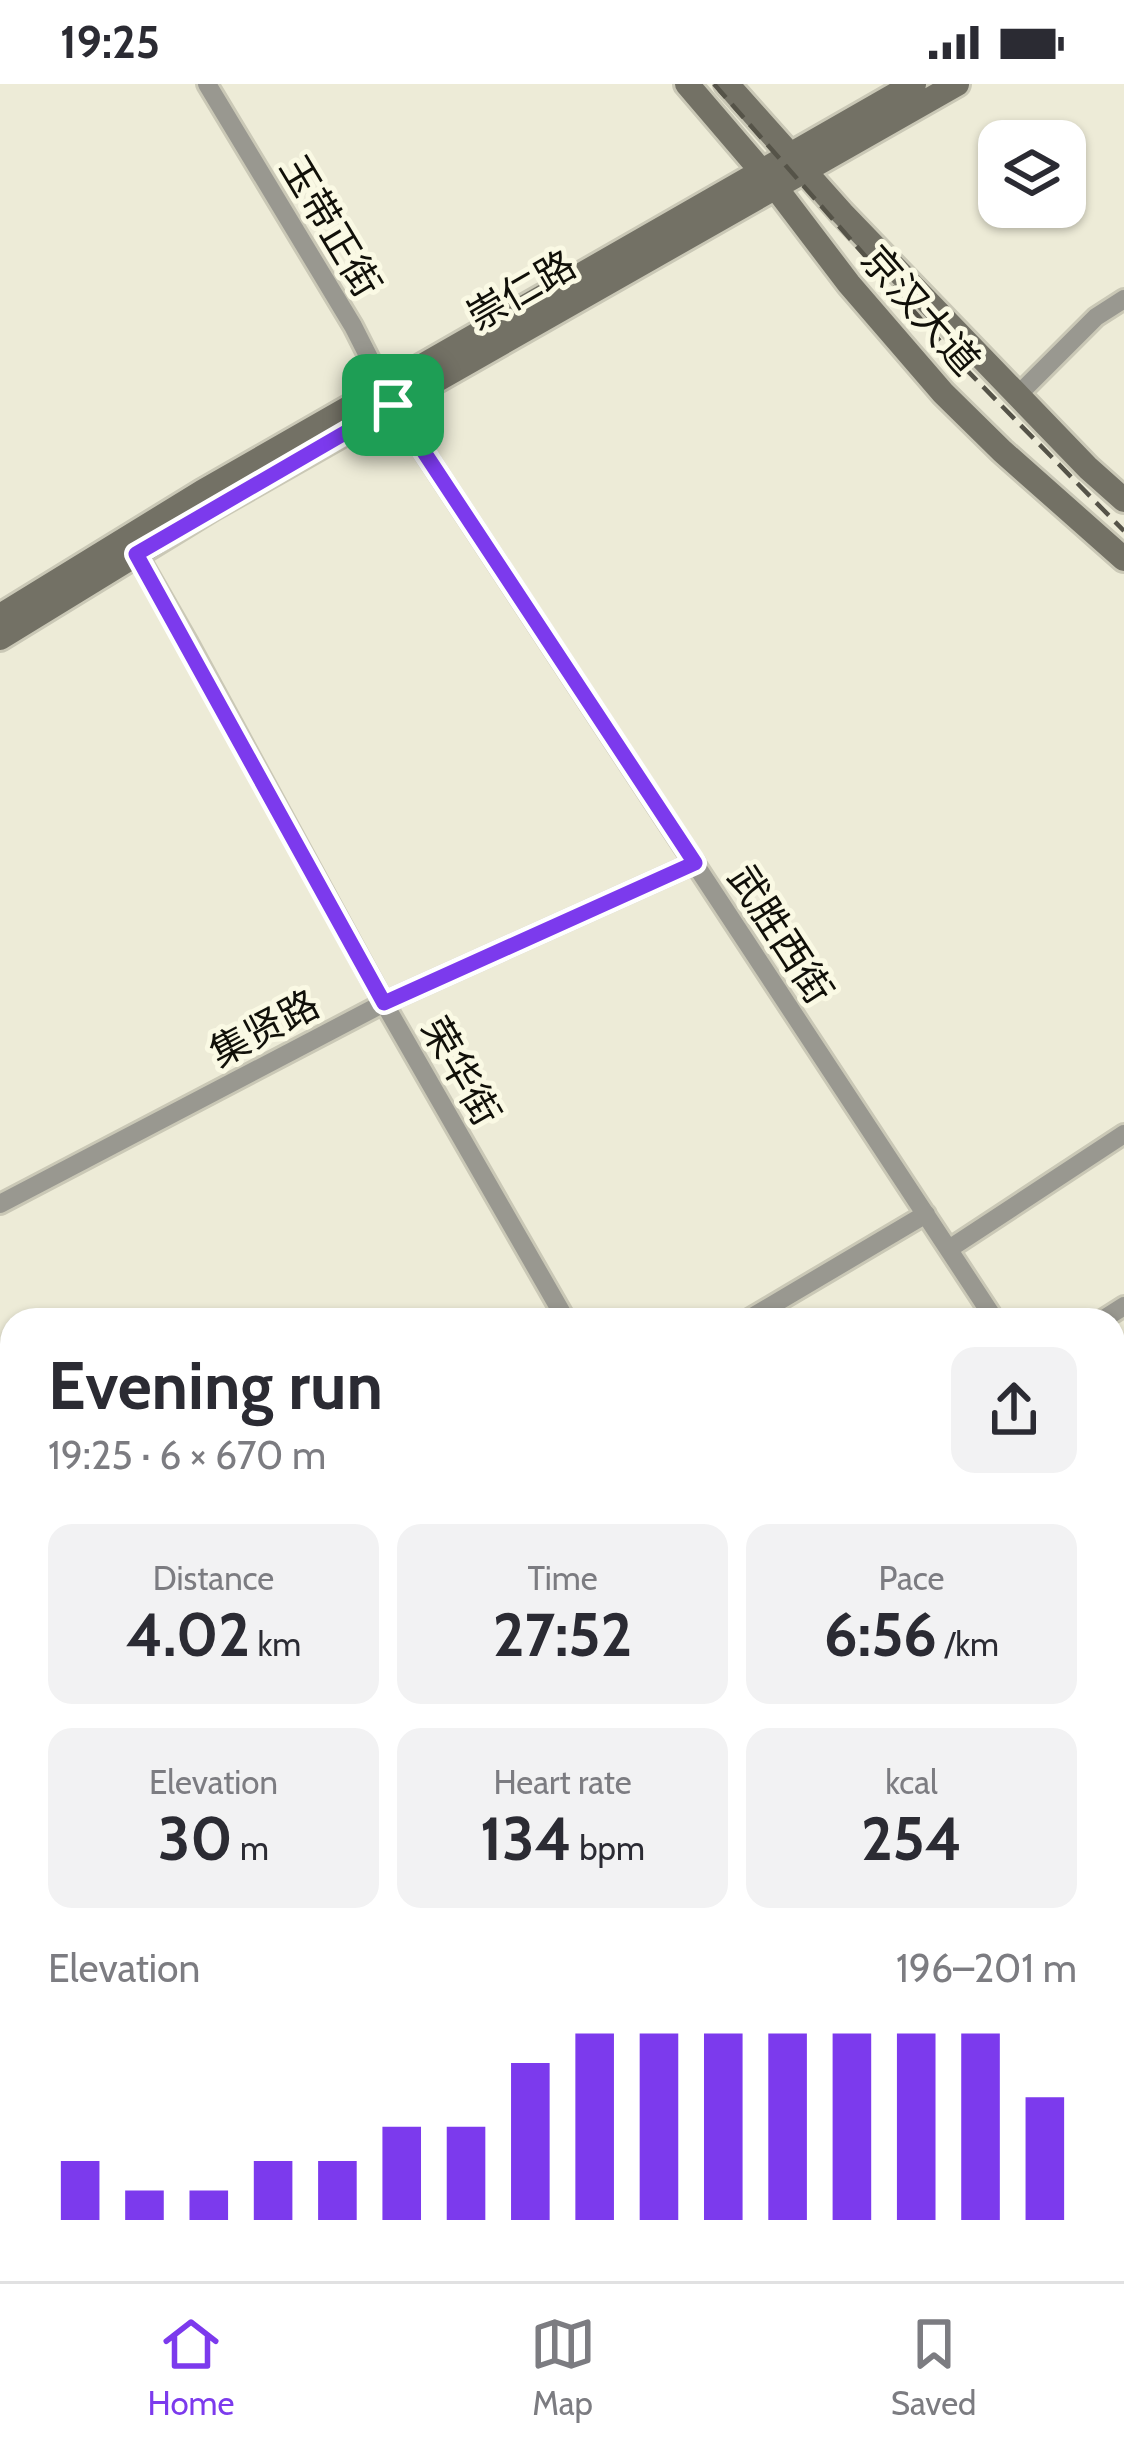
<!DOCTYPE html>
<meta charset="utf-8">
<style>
body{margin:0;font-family:Cabin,"Noto Sans SC",sans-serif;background:#f2f2f3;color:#2b2b33;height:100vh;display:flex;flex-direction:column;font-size:45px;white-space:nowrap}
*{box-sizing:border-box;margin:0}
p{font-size:39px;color:#7c7c81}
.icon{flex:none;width:66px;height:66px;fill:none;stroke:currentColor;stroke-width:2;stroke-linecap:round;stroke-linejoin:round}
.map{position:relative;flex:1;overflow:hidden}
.panel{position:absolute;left:0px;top:1224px;width:1125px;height:975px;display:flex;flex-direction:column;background:#fff;border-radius:36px 36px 0 0;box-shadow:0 3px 9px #0004}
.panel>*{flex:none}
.tools{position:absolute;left:978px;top:36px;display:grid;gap:24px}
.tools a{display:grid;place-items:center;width:108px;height:108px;border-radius:24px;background:#fff;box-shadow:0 3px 9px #0004;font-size:60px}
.pin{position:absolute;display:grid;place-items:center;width:102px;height:102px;color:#fff;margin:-51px;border-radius:24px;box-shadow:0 6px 18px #0006}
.round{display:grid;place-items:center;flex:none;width:126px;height:126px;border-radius:24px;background:#f2f2f3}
.overview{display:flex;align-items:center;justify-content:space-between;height:204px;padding:0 48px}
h1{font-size:66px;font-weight:800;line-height:90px}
.stats{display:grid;grid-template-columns:repeat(3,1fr);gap:18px;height:204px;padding:12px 48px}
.stats div{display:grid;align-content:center;border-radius:24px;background:#f2f2f3;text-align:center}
.stats b{font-size:60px;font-weight:800}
.stats small{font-size:33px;font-weight:400}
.stats p{font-size:33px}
.chart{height:336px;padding:24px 48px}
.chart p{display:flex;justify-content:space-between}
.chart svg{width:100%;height:216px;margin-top:12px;stroke:#7c3aed;stroke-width:6}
.status{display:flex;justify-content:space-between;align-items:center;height:84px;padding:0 60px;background:#fff;direction:ltr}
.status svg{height:33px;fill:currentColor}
.menu{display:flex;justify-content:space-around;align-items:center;height:168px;border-top:3px solid #e1e1e2;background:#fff;font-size:33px;color:#7c7c81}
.menu a{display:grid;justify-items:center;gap:6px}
.menu .active{color:#7c3aed}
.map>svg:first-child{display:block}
</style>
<div class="status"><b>19:25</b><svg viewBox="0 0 49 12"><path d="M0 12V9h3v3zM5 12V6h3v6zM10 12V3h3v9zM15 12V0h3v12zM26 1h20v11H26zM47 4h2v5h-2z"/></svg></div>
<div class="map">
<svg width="1124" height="2197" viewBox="0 0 1124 2197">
<rect width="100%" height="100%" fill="#edebd7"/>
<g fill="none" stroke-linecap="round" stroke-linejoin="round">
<defs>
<path id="street" d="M207 0 353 242 393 321 995 1236
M1017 312 1096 233 1124 215
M133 463 188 559 384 919 566 1236
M0 1120 384 919 695 779
M949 1165 1124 1050
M747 1236 926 1130
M1102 1236 1124 1222
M1113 1415 1124 1432
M1113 1518 1124 1511
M971 2187 975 2197"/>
<path id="secondary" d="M687 0 776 104 849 200 943 309 1002 367 1124 475
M727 0 842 129 1088 384 1124 416
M0 532 202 408 914 0
M0 554 212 424 957 0
M0 1387 12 1408
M0 1459 12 1480
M1113 1862 1124 1858
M1113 1930 1124 1926
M441 2187 447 2197
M191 2197 218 2187
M369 2197 397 2187
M519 2197 522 2187"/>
<path id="primary" d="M1113 1891 1124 1887
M1113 1913 1124 1909
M267 2197 295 2187
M324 2197 351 2187"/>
</defs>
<use href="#street" stroke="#cac8b6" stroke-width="24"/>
<use href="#secondary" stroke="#cac8b6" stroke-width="30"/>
<use href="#primary" stroke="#cac8b6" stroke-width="33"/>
<use href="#street" stroke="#999890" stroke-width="18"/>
<use href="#secondary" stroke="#737165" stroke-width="24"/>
<use href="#primary" stroke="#575648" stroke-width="27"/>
<path stroke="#555348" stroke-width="4.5" stroke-dasharray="18 9" stroke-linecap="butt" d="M714 0 954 273 1124 447"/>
</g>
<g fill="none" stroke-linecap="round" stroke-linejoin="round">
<defs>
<path id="route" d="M393 321 695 779 384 919 136 470Z"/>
</defs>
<use href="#route" stroke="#fff" stroke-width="24"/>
<use href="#route" stroke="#7c3aed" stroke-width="15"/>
</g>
<g text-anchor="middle" stroke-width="10" stroke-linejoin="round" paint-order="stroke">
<g font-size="39" fill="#111009" stroke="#faf9e4">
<text transform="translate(331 142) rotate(59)" y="14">玉带正街</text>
<text transform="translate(521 206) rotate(-30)" y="14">崇仁路</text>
<text transform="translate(921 226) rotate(49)" y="14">京汉大道</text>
<text transform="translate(781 850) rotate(57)" y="14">武胜西街</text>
<text transform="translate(264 944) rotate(-28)" y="14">集贤路</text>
<text transform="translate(461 987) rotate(60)" y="14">荣华街</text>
</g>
</g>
</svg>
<div class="tools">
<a><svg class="icon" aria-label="layers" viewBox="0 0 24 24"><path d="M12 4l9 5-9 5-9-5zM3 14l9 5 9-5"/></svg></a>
</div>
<div class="pin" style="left:393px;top:321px;background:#1e9e55"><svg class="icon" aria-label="arrive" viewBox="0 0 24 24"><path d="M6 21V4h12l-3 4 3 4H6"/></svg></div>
<section class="panel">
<div class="overview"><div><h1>Evening run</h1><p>19:25 · 6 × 670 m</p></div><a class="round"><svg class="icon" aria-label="share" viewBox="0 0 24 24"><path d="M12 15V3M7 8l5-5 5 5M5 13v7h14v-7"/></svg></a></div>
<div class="stats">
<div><p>Distance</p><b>4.02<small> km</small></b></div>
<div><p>Time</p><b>27:52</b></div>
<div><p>Pace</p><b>6:56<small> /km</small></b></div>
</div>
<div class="stats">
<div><p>Elevation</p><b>30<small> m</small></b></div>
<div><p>Heart rate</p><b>134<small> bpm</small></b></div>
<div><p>kcal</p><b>254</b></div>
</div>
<div class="chart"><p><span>Elevation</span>196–201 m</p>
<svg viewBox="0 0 160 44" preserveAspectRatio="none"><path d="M5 44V32M15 44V38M25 44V38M35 44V32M45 44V32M55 44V25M65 44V25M75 44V12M85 44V6M95 44V6M105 44V6M115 44V6M125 44V6M135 44V6M145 44V6M155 44V19"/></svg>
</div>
</section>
</div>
<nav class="menu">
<a class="active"><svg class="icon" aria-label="home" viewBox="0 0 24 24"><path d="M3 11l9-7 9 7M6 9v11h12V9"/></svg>Home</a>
<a><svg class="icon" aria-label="map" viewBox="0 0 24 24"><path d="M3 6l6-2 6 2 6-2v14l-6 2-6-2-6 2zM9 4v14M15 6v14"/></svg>Map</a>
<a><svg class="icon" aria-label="saved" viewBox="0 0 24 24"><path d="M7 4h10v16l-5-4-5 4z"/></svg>Saved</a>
</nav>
